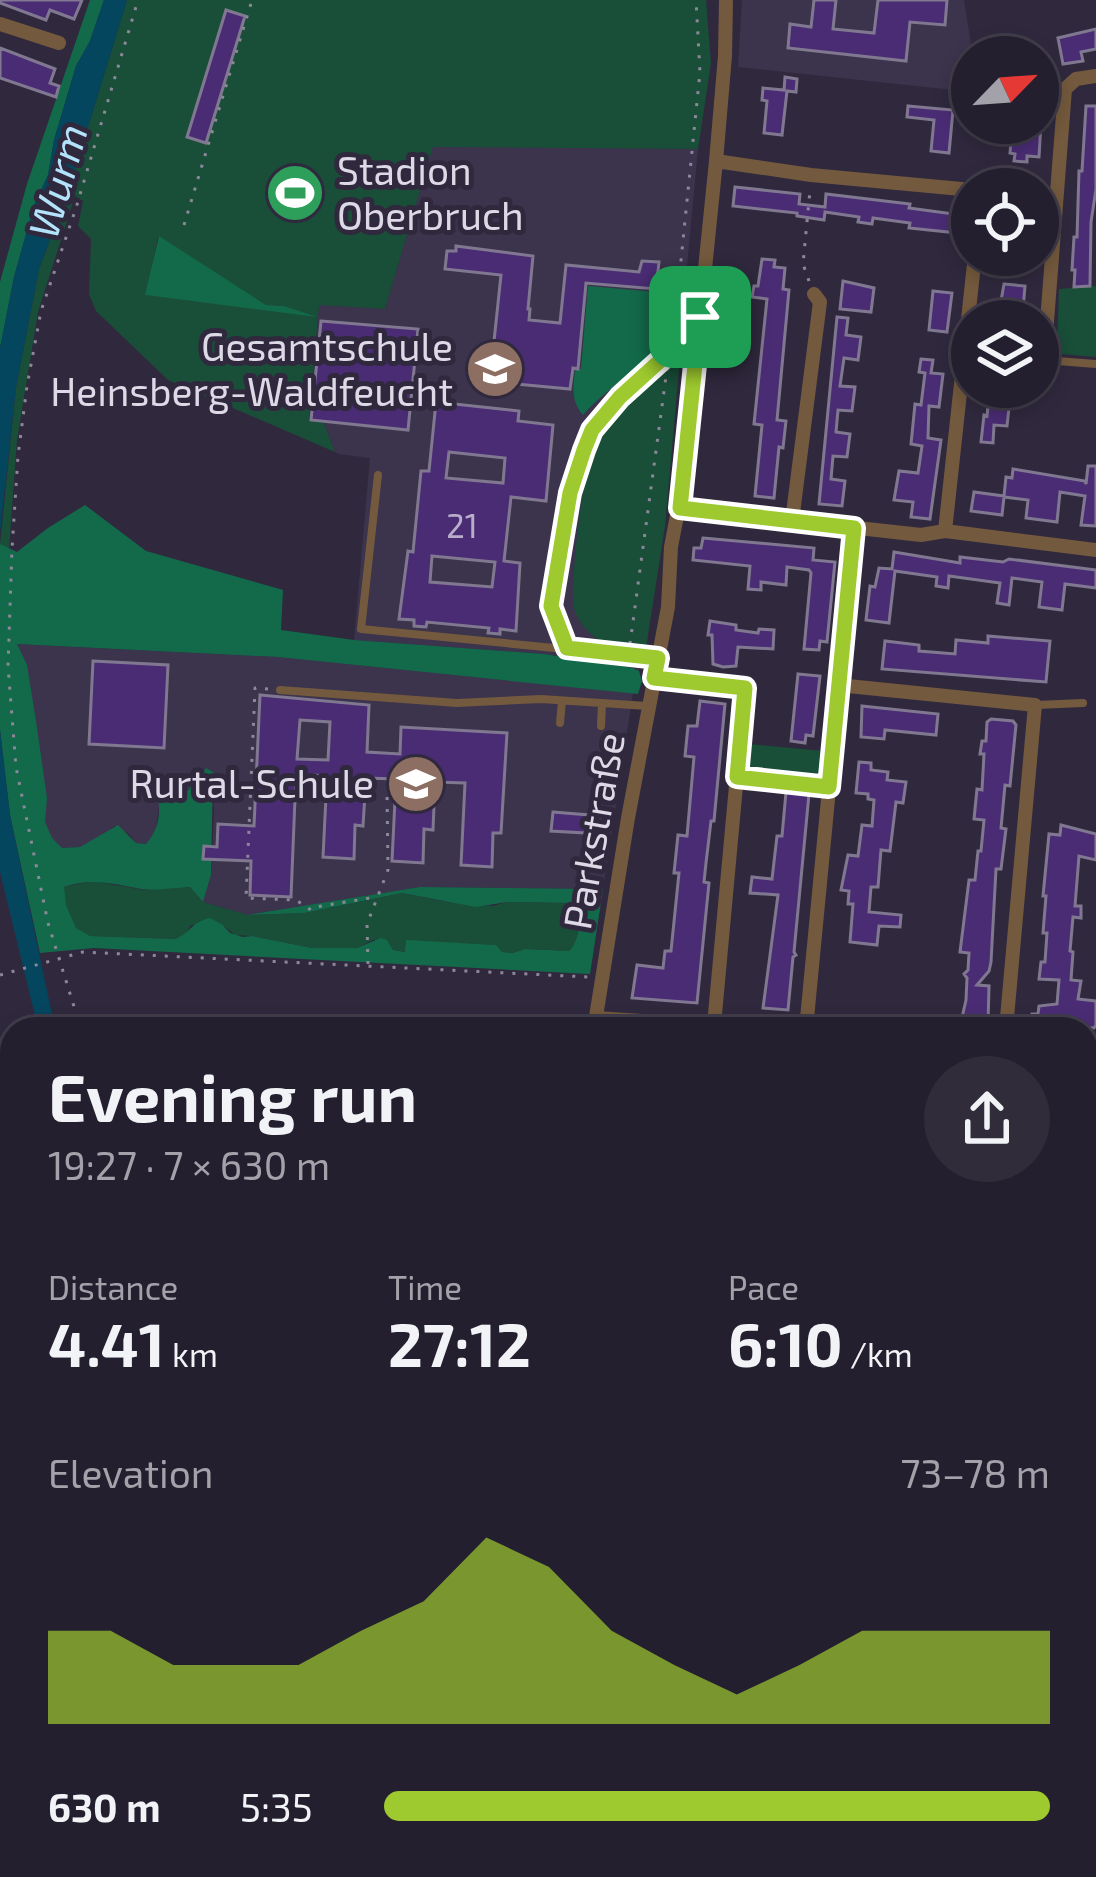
<!DOCTYPE html>
<meta charset="utf-8">
<style>
body{margin:0;font-family:"Exo 2",sans-serif;background:#302c3a;color:#f1f3f6;height:100vh;display:flex;flex-direction:column;font-size:45px;white-space:nowrap}
*{box-sizing:border-box;margin:0}
p{font-size:39px;color:#a3a2aa}
.icon{flex:none;width:66px;height:66px;fill:none;stroke:currentColor;stroke-width:2;stroke-linecap:round;stroke-linejoin:round}
.map{position:relative;flex:1;overflow:hidden}
.drawer{position:absolute;left:0px;top:1017px;width:1098px;height:861px;display:flex;flex-direction:column;background:#241f2e;border-radius:36px 36px 0 0;box-shadow:0 6px 18px #0003,0 0 0 3px #413d4a}
.drawer>*{flex:none}
.needle{width:78px;rotate:65deg}
.fabs{position:absolute;left:951px;top:36px;display:grid;gap:24px}
.fabs a{display:grid;place-items:center;width:108px;height:108px;border-radius:50%;background:#241f2e;box-shadow:0 6px 18px #0003,0 0 0 3px #413d4a;font-size:60px}
.pin{position:absolute;display:grid;place-items:center;width:102px;height:102px;color:#fff;margin:-51px;border-radius:24px;box-shadow:0 6px 18px #0006}
.round{display:grid;place-items:center;flex:none;width:126px;height:126px;border-radius:63px;background:#302c3a}
.overview{display:flex;align-items:center;justify-content:space-between;height:204px;padding:0 48px}
h1{font-size:66px;font-weight:700;line-height:90px}
.figures{display:grid;grid-template-columns:repeat(3,1fr);gap:18px;height:204px;padding:12px 48px}
.figures div{display:grid;align-content:center}
.figures b{font-size:60px;font-weight:700}
.figures small{font-size:33px;font-weight:400}
.figures p{font-size:33px}
.chart{height:336px;padding:24px 48px}
.chart p{display:flex;justify-content:space-between}
.chart svg{width:100%;height:216px;margin-top:12px;fill:#9eca2f;opacity:.7}
ul{padding:0 48px;list-style:none;font-size:39px}
li{display:grid;grid-template-columns:192px 144px 1fr;align-items:center;height:90px}
li i{height:30px;border-radius:15px;background:#9eca2f}
.map>svg:first-child{display:block}
</style>
<div class="map">
<svg width="1096" height="1877" viewBox="0 0 1096 1877">
<rect width="100%" height="100%" fill="#30293e"/>
<path fill="#3c334d" d="M742 0H964L973 57 972 92 738 67Z
M433 146 698 149 668 468 647 641 639 671 633 667 544 654 354 640 370 458 339 454 335 452 324 423 309 421 319 304 385 309Z
M15 644 278 657 633 693 603 889 420 887 247 915 203 902 211 875 214 814 213 790 203 774 195 776 189 790 170 794 159 806 155 834 146 844 136 843 129 834 114 826 102 837 80 847 62 848 41 861Z"/>
<path fill="#194e39" fill-rule="evenodd" d="M127 0H706L711 63 698 149 433 147 385 309 319 305 309 420 324 423 335 452 168 380 96 311 89 294 91 239 78 226 83 201 75 196 38 312 17 440 9 550 0 544 16 387 39 269 68 192ZM158 237 266 305 284 306 308 315 146 295Z
M1096 286V357L1061 354 1057 350 1059 289Z
M681 348 665 526 646 648C619 657 581 636 574 608 569 586 584 463 595 444 615 408 657 382 681 348Z
M748 744 824 751 821 783 745 776Z
M93 881 144 890 190 887 203 902 248 915 304 913 402 893 442 901 493 906 507 902 575 903C582 917 580 939 569 951L525 949 513 953 502 952 496 945 406 941V952L393 950 387 940H373L357 948H312L252 936 235 935 223 925H191L185 935 175 939 90 936 76 929 66 905 63 887Z
M0 1432 12 1437V1764L0 1758Z"/>
<path fill="#136a4b" d="M90 0H104L90 41 76 66 54 140 48 175 34 206 14 277 0 348V282L27 184Z
M159 236 266 305 284 306 317 317 145 295Z
M681 266 685 273C681 288 680 306 675 320 658 363 611 382 583 415 571 401 573 388 575 370L581 369 588 286 656 292 670 285 675 271Z
M85 505 146 551 283 590 281 630 354 640 544 654 633 668 639 671 642 681 638 694 278 657 17 644 27 665 36 721 47 798 45 822 52 838 62 848 80 847 118 825 136 843 146 844C158 830 161 815 158 798L189 790 195 776 202 774 206 768 213 772 211 875 203 902 190 887C174 888 156 891 141 889 115 884 90 877 64 887L66 905 76 928 90 936 175 939C191 933 191 922 210 918L223 925 230 933 243 937 252 936 312 948H357L381 938 387 940 393 950 405 952 406 940 496 945 502 952 513 953 525 949 569 951C580 939 582 917 575 903L507 902 476 907 402 893 304 913 247 915 420 887 603 889 590 974 94 948 40 953 10 815 0 730V544L17 552 48 528Z"/>
<path fill="#04465e" d="M104 0H127L68 192 39 269 16 387 0 533V348L14 277 34 205 48 175 54 140 76 66 90 41Z
M0 730 10 815 55 1029 38 1028 0 872Z"/>
<path fill="#4a2c74" stroke="#807890" stroke-width="3" fill-rule="evenodd" d="M0 0H82L74 19 50 10 46 20 0 3Z
M814 0H836L833 29 874 33 878 0H947L945 25 910 22 906 61 788 48 790 24 811 27Z
M226 10 245 16 206 143 187 137Z
M1096 29V49L1081 52 1083 61 1063 64 1058 38Z
M0 48 55 69 50 83 59 86 56 97 0 78Z
M785 77 797 79 796 92 787 91 782 135 764 133 767 101 762 100 763 88 784 90Z
M908 106 953 110 949 153 931 151 934 120 907 117Z
M1086 106H1096V189L1091 222 1090 286 1074 287 1075 270H1072L1074 237H1077L1079 171H1082Z
M1021 123H1041L1039 157 1027 156V162L1014 161 1015 154 1010 153 1011 141 1020 139Z
M735 187 800 194 799 204 825 207 826 194 910 204 909 208 961 215 958 233 909 228 910 223 873 218 872 224 858 222 859 217 825 212 824 220 797 216V213L733 206Z
M456 246 533 256 528 309H530L529 320 560 323 566 265 639 272 642 261 659 262 656 289 586 283 578 369 573 368 570 389 495 382 498 361 492 360 501 275 445 269 447 251H456Z
M762 259 775 260 774 267 785 268 783 289 789 290 777 420 786 421 783 448 779 447 774 498 755 496 762 425 754 424 767 299 752 297 754 286H758Z
M843 281 874 288 871 312 840 309Z
M1004 284 1025 286 1022 320 994 317 996 301H1001Z
M933 291 952 293 947 332 929 330Z
M837 317 848 318 846 335 861 337 858 360 844 358 840 386 855 387 852 411 838 410 836 432 850 434 847 457 833 456 831 479 845 481 842 506 819 504Z
M321 321 418 329 408 430 311 420Z
M921 359 933 360 931 373 943 374 939 407 929 406 928 438 941 440 930 519 911 517 913 502 894 500 899 471 918 473 922 446 911 444 915 404 921 405 925 373 919 372Z
M996 388 1011 390 1007 426 994 425 993 443 981 442 984 415 987 416 989 397 995 398Z
M436 402 519 411 518 421 553 425 546 501 511 497 504 561 520 563 516 631 500 629V634L488 633 489 628 427 622 426 627 414 626V620L399 619 408 551 413 552 421 471H429ZM449 452 505 458 503 483 446 478ZM432 556 495 562 492 587 430 582Z
M1088 466H1096V526L1081 525 1085 496 1060 492 1057 522 1026 518 1028 500 1004 497 1002 515 971 511 974 492 1004 496 1006 477 1012 478 1013 469 1085 481 1086 484Z
M703 538 814 548 813 560 835 562 827 642 820 641 819 650 804 649 811 573 809 570 787 567 786 585 761 582V590L748 589 750 566 693 560 694 548H701Z
M894 552 960 563V557L1003 562 1009 559 1096 570V588L1065 584 1062 610 1039 607 1042 582 1012 578 1009 605 997 603 1000 583 949 576 948 588 936 586 937 577 895 571 889 623 866 620 870 586 875 587 879 568 892 569Z
M710 621 736 625V630L758 633 759 629 774 630 773 649 738 647 736 666 723 667 713 664 712 635H708Z
M988 636 1050 641 1046 682 882 669 885 641 919 645V651L955 654 956 640 988 643Z
M93 661 168 665 164 748 89 744Z
M798 674 820 676 813 736 806 735 805 743 791 741Z
M260 695 369 705 367 752 400 754 401 727 507 733 501 833H493L492 867 461 865 465 783 435 782 433 830 424 829 423 863 392 861 396 779 366 778 363 826 355 825 354 859 323 857 327 776 296 774 291 897 250 895 251 861 203 859 204 846 217 847 218 824 254 826ZM300 720 330 722 328 760 297 759Z
M700 701 725 704 714 821H711L706 863 704 882 709 883 697 1003 632 998 637 965 663 968 665 951H671L679 873H674L678 835 687 836 694 757 685 756 688 726H697Z
M862 706 938 714 936 735 885 730 884 739 861 737Z
M991 719 1013 721 1016 725 1010 786 1005 785 1001 828 1006 829 1001 869H996L991 962 989 971 977 985 989 986 988 1024 961 1022 966 1000 967 978 964 974 968 970 969 953 960 952 969 880H975L978 851H981L984 820 974 819 977 789 982 790 984 754H980L982 741H986L987 722Z
M859 762 871 763V770L888 772 887 780 906 782 903 803 896 802 890 851 881 850 878 887H871L869 912 901 915 900 927 879 926 877 945 850 942 853 904H848L849 891 841 890 848 855 858 856 862 825 872 826 874 800 868 799V794L856 793Z
M786 792 809 794 794 952 796 955 793 957 788 1010 763 1008 778 895 750 893 752 877 772 879 777 836H782Z
M553 812 601 816 600 844 585 842V833L551 831Z
M1061 825 1096 834V860L1079 856 1075 906H1081V918L1073 917 1070 951 1073 952 1071 980 1081 981 1078 999 1096 1001V1025L1094 1028 1068 1026V1029H1031L1032 1014H1038L1039 1006 1057 1004 1059 980 1039 979 1041 962H1045L1047 933H1043L1046 896H1043L1049 834 1060 835Z"/>
<g fill="none" stroke-linecap="round" stroke-linejoin="round">
<path stroke="#8d8899" stroke-width="3" stroke-dasharray="3 9" stroke-linecap="butt" d="M184 225 252 0
M809 281 803 264 810 190
M659 341 668 327 677 300 700 72 696 0
M630 644 667 369
M268 689 255 688 246 898 296 900 311 910 316 907 376 897
M751 779 813 785
M368 964 367 924 388 870 387 792
M0 975 83 952 588 977
M81 1029 48 923 16 767 8 666 12 549 18 456 27 386 41 311 76 208 138 0
M251 1866 294 1877
M152 1877 155 1866
M1031 1877 1036 1866"/>
<path stroke="#73593d" stroke-width="8" d="M1044 360 1096 364
M378 475 361 629 657 658
M566 647 551 606 570 493 584 450 592 431 620 397 696 322
M280 690 457 703 541 699 647 706
M1036 705 1083 703
M560 723 562 701
M601 726 602 703"/>
<path stroke="#73593d" stroke-width="14" d="M0 24 59 43
M716 161 811 175 972 190
M1044 360 1065 89 1076 79 1096 76
M680 508 921 535 945 531 1096 550
M792 521 820 302 814 294
M945 531 975 255
M654 678 745 688 714 1025
M838 685 1035 705 1006 1029
M596 1018 764 1029
M594 1029 628 818 668 607 671 547 683 484 716 161 725 56 726 0
M806 1029 854 528
M1086 1051 1096 1052
M1086 1435 1096 1421
M1086 1566 1096 1576
M1086 1630 1096 1616
M1086 1757 1096 1739
M375 1877 378 1866
M634 1877 658 1866
M796 1877 800 1866"/>
<path stroke="#997043" stroke-width="18" d="M0 1791 12 1796
M183 1866 217 1877"/>
</g>
<g fill="none" stroke-linecap="round" stroke-linejoin="round">
<defs>
<path id="route" d="M700 317 680 508 854 528 829 787 737 777 745 688 654 678 658 658 567 648 551 606 570 493 584 450 592 430 620 397 662 359Z"/>
</defs>
<use href="#route" stroke="#fff" stroke-width="24"/>
<use href="#route" stroke="#9eca2f" stroke-width="15"/>
</g>
<defs>
<symbol id="stadium-disc" viewBox="-11 -11 22 22"><circle r="9.5" fill="#2e9e5b" stroke="#30293e"/><path d="M0-5a6.5 5 0 1 0 0 10a6.5 5 0 1 0 0-10ZM-3.5-1.8h7v3.6h-7Z" fill="#fff"/></symbol>
<symbol id="school-disc" viewBox="-11 -11 22 22"><circle r="9.5" fill="#8d6e63" stroke="#30293e"/><path d="M0-5L7-2L0 1L-7-2ZM-4 1L0 2.5L4 1V4Q0 6-4 4Z" fill="#fff"/></symbol>
</defs>
<g fill-rule="evenodd">
<use href="#stadium-disc" x="262" y="160" width="66" height="66"/>
<use href="#school-disc" x="462" y="336" width="66" height="66"/>
<use href="#school-disc" x="383" y="751" width="66" height="66"/>
</g>
<g text-anchor="middle" stroke-width="10" stroke-linejoin="round" paint-order="stroke">
<g font-size="33" fill="#b8aeca">
<text x="462" y="538">21</text>
</g>
<g font-size="39" fill="#ddd9e6" stroke="#30293e" text-anchor="end">
<text x="337" y="185" text-anchor="start">Stadion<tspan x="337" dy="45">Oberbruch</tspan></text>
<text x="453" y="361">Gesamtschule<tspan x="453" dy="45">Heinsberg-Waldfeucht</tspan></text>
<text x="374" y="798">Rurtal-Schule</text>
</g>
<g font-size="39" fill="#ddd9e6" stroke="#30293e">
<text transform="translate(594 831) rotate(-80)" y="14">Parkstraße</text>
</g>
<g font-size="42" font-style="italic" fill="#b3e3fa" stroke="#30293e">
<text transform="translate(58 181) rotate(-74)" y="15">Wurm</text>
</g>
</g>
</svg>
<div class="fabs">
<a><svg class="needle" viewBox="-14 -14 28 28"><path d="M0-13l5 13h-10z" fill="#e53935"/><path d="M0 13l5-13h-10z" fill="#a3a2aa"/></svg></a>
<a><svg class="icon" aria-label="locate" viewBox="0 0 24 24"><circle cx="12" cy="12" r="6"/><path d="M12 2v4M12 18v4M2 12h4M18 12h4"/></svg></a>
<a><svg class="icon" aria-label="layers" viewBox="0 0 24 24"><path d="M12 4l9 5-9 5-9-5zM3 14l9 5 9-5"/></svg></a>
</div>
<div class="pin" style="left:700px;top:317px;background:#1e9e55"><svg class="icon" aria-label="arrive" viewBox="0 0 24 24"><path d="M6 21V4h12l-3 4 3 4H6"/></svg></div>
<section class="drawer">
<div class="overview"><div><h1>Evening run</h1><p>19:27 · 7 × 630 m</p></div><a class="round"><svg class="icon" aria-label="share" viewBox="0 0 24 24"><path d="M12 15V3M7 8l5-5 5 5M5 13v7h14v-7"/></svg></a></div>
<div class="figures">
<div><p>Distance</p><b>4.41<small> km</small></b></div>
<div><p>Time</p><b>27:12</b></div>
<div><p>Pace</p><b>6:10<small> /km</small></b></div>
</div>
<div class="chart"><p><span>Elevation</span>73–78 m</p>
<svg viewBox="0 0 160 44" preserveAspectRatio="none"><path d="M0 44V25L10 25L20 32L30 32L40 32L50 25L60 19L70 6L80 12L90 25L100 32L110 38L120 32L130 25L140 25L150 25L160 25V44z"/></svg>
</div>
<ul>
<li><b>630 m</b>5:35<i style="width:100%"></i></li>
</ul>
</section>
</div>
